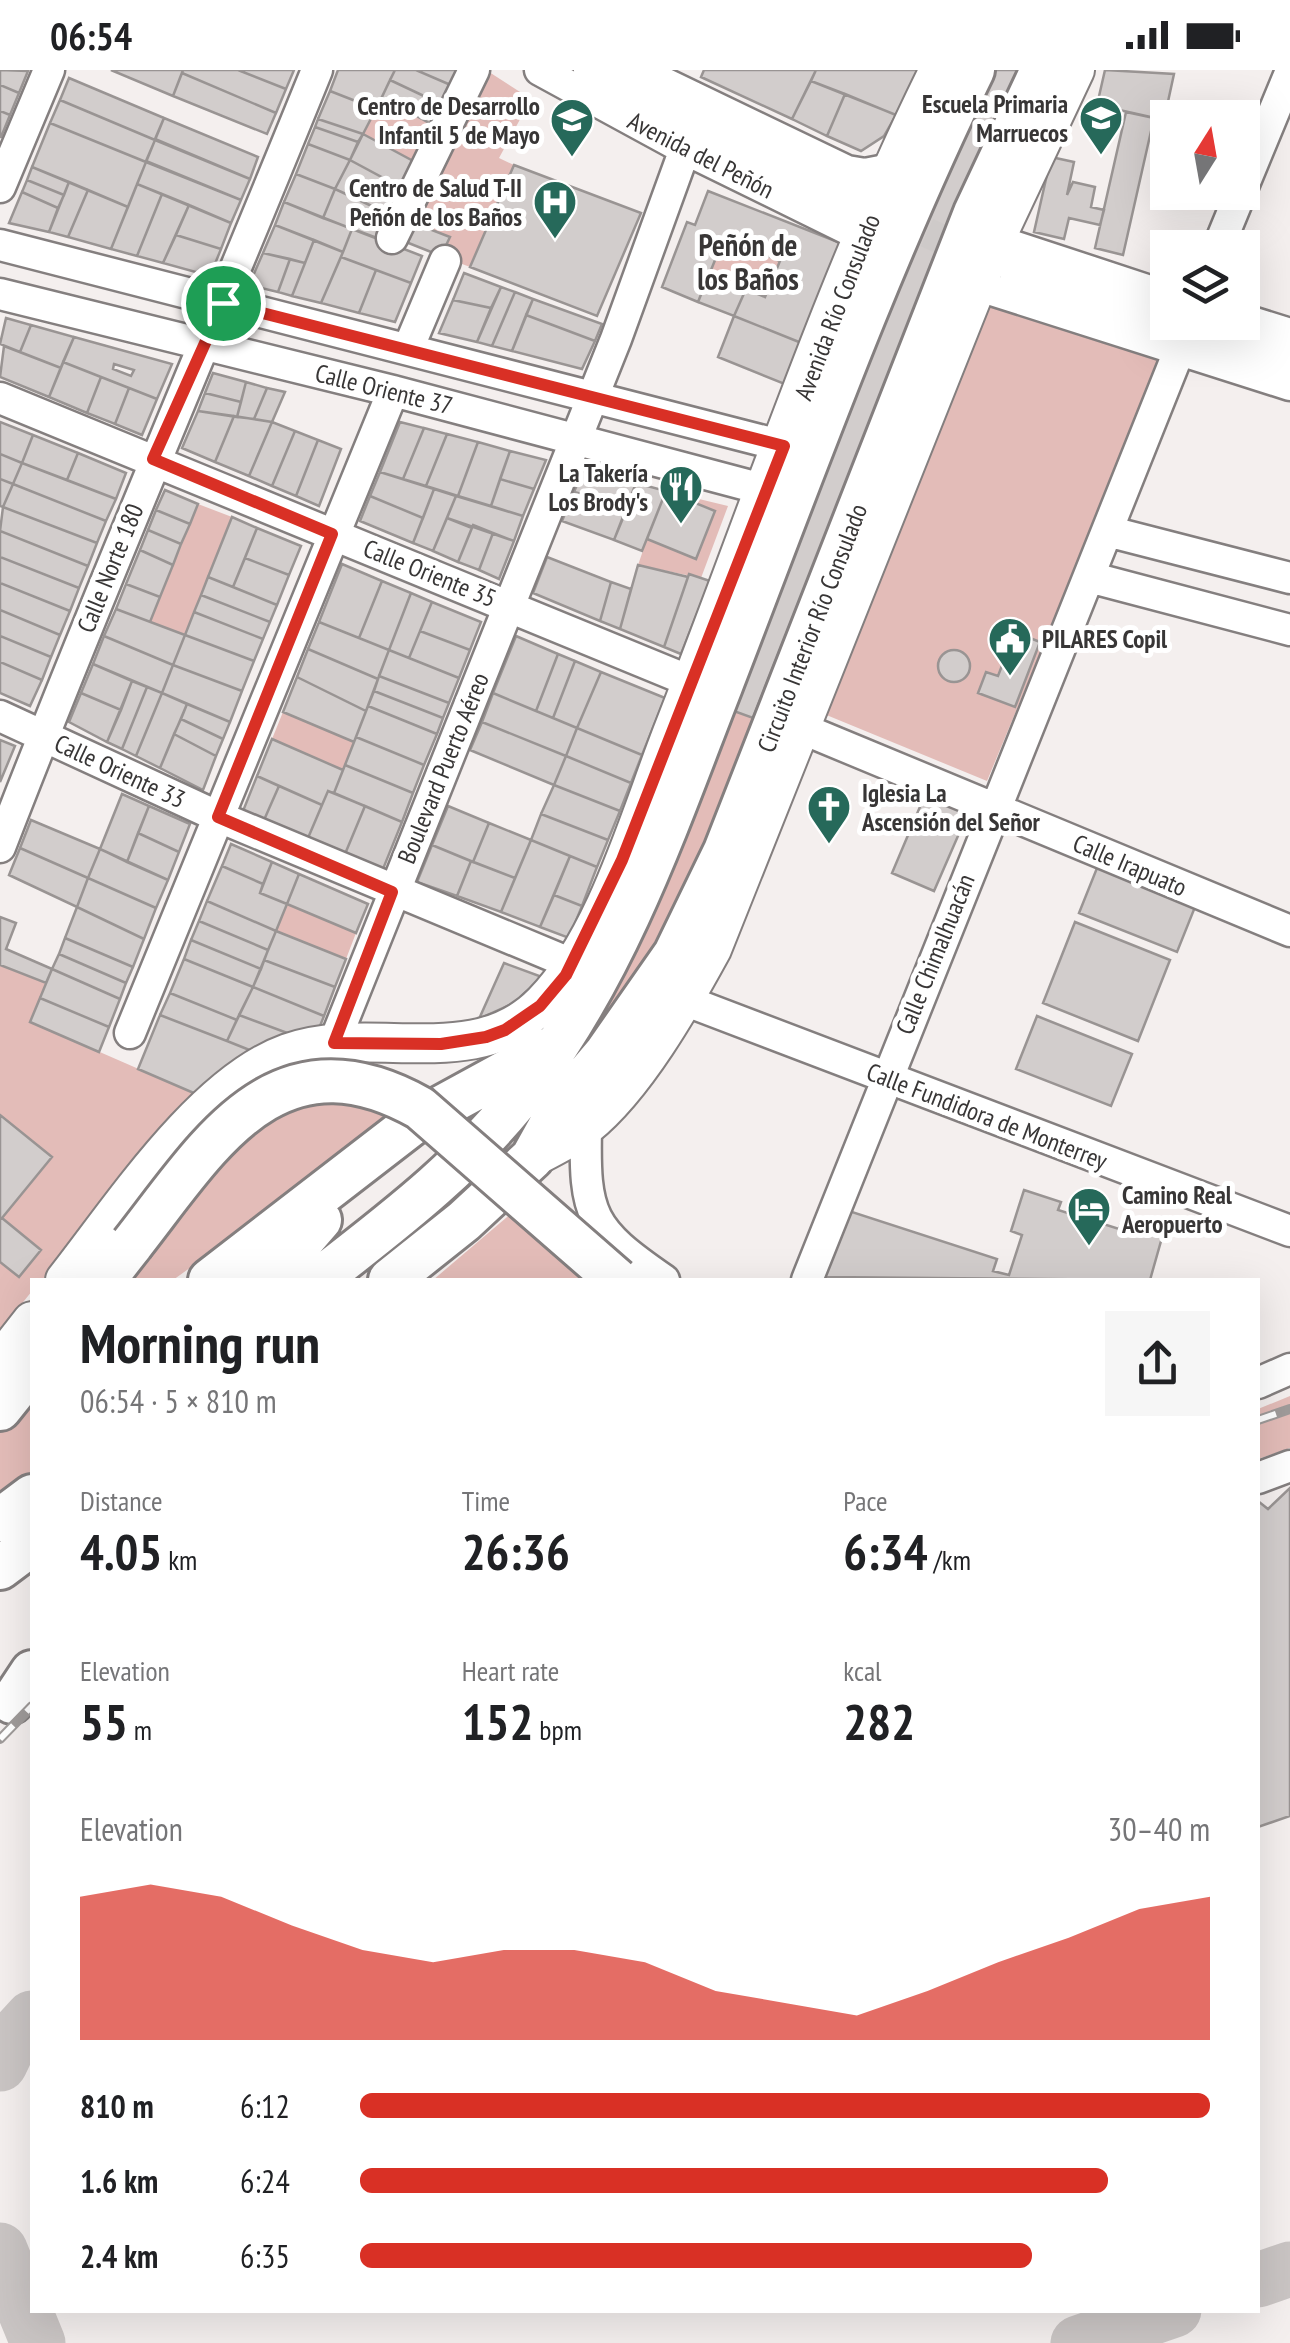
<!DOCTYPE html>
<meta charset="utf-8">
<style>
body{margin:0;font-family:"PT Sans Narrow",sans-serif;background:#f6f6f6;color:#202124;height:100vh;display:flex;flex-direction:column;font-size:38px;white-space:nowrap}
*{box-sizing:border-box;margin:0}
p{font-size:32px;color:#757577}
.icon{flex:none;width:55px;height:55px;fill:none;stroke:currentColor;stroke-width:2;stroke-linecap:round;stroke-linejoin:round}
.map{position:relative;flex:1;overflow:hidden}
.sheet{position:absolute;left:30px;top:1208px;width:1230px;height:1035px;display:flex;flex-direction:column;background:#fff;border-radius:0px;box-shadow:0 10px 40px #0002}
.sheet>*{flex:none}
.needle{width:65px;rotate:11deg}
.fabs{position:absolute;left:1150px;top:30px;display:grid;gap:20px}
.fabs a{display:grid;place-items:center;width:110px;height:110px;border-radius:0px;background:#fff;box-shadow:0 10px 40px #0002;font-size:50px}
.pin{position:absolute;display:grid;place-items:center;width:85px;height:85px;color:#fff;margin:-42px;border:5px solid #fff;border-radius:50%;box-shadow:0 2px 10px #0007}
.round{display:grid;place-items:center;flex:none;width:105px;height:105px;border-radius:0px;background:#f6f6f6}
.headline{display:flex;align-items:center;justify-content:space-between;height:170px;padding:0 50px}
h1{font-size:55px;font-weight:600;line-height:75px}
.stats{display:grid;grid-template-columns:repeat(3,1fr);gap:15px;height:170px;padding:10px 50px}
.stats div{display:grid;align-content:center}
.stats b{font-size:50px;font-weight:600}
.stats small{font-size:28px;font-weight:400}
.stats p{font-size:28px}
.chart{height:280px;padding:20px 50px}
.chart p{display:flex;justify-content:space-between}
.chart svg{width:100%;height:180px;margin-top:10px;fill:#d93025;opacity:.7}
ul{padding:0 50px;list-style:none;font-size:32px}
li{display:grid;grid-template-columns:160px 120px 1fr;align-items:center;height:75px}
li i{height:25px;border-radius:12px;background:#d93025}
.status{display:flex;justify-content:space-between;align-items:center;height:70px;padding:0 50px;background:#fff;direction:ltr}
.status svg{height:28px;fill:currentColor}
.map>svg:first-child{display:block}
</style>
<div class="status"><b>06:54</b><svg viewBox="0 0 49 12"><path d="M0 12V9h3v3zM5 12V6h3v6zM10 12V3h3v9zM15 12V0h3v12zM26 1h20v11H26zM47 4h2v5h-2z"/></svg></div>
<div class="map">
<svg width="1290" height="2273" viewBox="0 0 1290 2273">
<rect width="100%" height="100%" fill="#f4efee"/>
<path fill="#e3bcb8" d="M486 0 531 29 499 88 514 95 470 197 441 186 411 138Z
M382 27 433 55 415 92 363 64Z
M724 168 780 191 765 227 709 204Z
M982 232 1162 289 987 711 824 644Z
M848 404 684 828 621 936 563 1001 625 899 732 640 754 648Z
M666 421 728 436 701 508 638 495 647 469 696 488 715 441Z
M198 434 232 447 185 565 150 552Z
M283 642 354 672 343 700 272 669Z
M287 834 356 863 346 889 276 861Z
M0 895 46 913 31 952 196 1024 42 1210H32V1221L0 1261Z
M316 1035H351L397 1050 173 1210H123C177 1143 227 1055 316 1035Z
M513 1142 596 1210H433Z
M32 1320V1403L0 1427V1359Z
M1290 1326V1378L1258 1389V1339Z"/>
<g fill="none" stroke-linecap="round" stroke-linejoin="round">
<path stroke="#cac5c4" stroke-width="55" d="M0 1994 11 1971 32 1948
M0 2180 38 2273
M1258 2210 1290 2199
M1078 2273 1174 2240"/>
</g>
<path fill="#d2cdcc" stroke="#999493" stroke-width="2.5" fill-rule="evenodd" d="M0 0 28 1 19 23 0 15Z
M111 0H183L173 26Z
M183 0H238L286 19 276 43 182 3Z
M238 0H294L286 19Z
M338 0H395L376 39 330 21Z
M395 0H416L453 16 443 35 390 10Z
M416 0H461L453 16Z
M704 0H816L792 49 701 7Z
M816 0H919L896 45 811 11Z
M990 0H1021L955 137 753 648 731 640 824 394Z
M1105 0 1174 4 1164 50 1097 35Z
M182 3 276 43 267 64 173 26Z
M69 8 164 48 155 70 60 30Z
M390 10 443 35 433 55 382 27Z
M811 11 845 24 827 66 792 49Z
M0 15 19 23 10 45 0 41Z
M330 21 376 39 363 64 318 49Z
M845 24 896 45 884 66 861 81 827 66Z
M60 30 155 70 146 92 50 53Z
M0 41 10 45 1 67H0Z
M1126 42 1154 48 1123 185 1095 178Z
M164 48 258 87 250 109 155 69Z
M318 49 363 64 358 72 315 57Z
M50 53 146 92 128 137 32 97Z
M315 57 358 72 350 90 308 74Z
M363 64 415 92 402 118 350 90Z
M155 70 250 109 241 130 146 91Z
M308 74 350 90 335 119 296 104Z
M1051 87 1074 92 1067 125 1073 112 1095 117 1091 137 1104 140 1100 155 1069 148 1064 169 1034 162Z
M350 90 402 118 389 144 335 119Z
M146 92 241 130 231 153 137 114Z
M514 95 641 143 597 246 470 197Z
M32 97 69 112 64 125 27 110Z
M296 104 335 119 323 148 284 132Z
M27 110 64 125 58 138 22 122Z
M69 112 88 120 68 167 49 162Z
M137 114 162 124 137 186 111 179Z
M335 119 389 144 377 168 323 148Z
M88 120 128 137 111 179 68 167Z
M708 121 843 174 804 274 734 246 746 219 765 227 780 191 724 168 698 232 662 217 687 152 695 155Z
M22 122 58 138 49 162 9 153Z
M162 124 189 135 163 193 137 186Z
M284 132 352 159 343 182 275 155Z
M189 135 231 153 221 179 176 165Z
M411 138 424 157 450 167 441 186 396 168Z
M275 155 314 170 305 193 263 183Z
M352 159 422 186 411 213 341 187Z
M176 165 221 179 210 206 163 193Z
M314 170 343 182 321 233 292 226Z
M263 183 290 189 278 222 249 215Z
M341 187 376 200 359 243 321 233Z
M290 189 305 193 292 226 278 222Z
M376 200 411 213 395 252 359 243Z
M464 203 501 217 491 238 453 230Z
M709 204 746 219 734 246 698 232Z
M501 217 515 222 492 276 477 272Z
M515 222 533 229 512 281 492 276Z
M533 229 602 254 595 271 526 245Z
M453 230 491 238 477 272 439 263Z
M526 245 595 271 582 299 512 281Z
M734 246 804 274 787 315 718 287Z
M6 248 31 255 20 282 0 274Z
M31 255 74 267 61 298 20 282Z
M74 267 172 294 157 329 63 292ZM114 294 134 300 131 306 113 299Z
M4 276 61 298 49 327 0 307Z
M63 292 101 307 87 343 49 327Z
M213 303 246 312 241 332 205 323Z
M101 307 129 318 115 354 87 343Z
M246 312 267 318 254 349 237 347Z
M129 318 157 329 142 365 115 354Z
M267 318 285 322 272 352 254 349Z
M205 323 241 332 237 347 198 341Z
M198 341 234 346 215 392 182 378Z
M234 346 272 352 249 406 215 392Z
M0 352 33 365 22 393 0 384Z
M272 352 295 361 272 416 249 406Z
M400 352 424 358 403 409 380 402Z
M424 358 447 364 426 416 403 409Z
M295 361 318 370 296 426 272 416Z
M447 364 478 372 458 426 426 416Z
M33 365 78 383 67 410 22 393Z
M318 370 341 379 319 436 296 426Z
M478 372 510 381 491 436 458 426Z
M510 381 546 390 534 419 500 409Z
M78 383 126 403 116 429 67 410Z
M0 384 22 393 13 414 0 409Z
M22 393 116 429 106 451 13 414Z
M583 400 636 413 628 436 574 422Z
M380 402 434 419 423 448 370 426Z
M0 409 13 414 3 437 0 436Z
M500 409 534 419 523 446 491 436Z
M636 413 666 421 642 481 614 470Z
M13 414 106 451 97 473 3 437Z
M434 419 456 426 433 481 413 473Z
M165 420 198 434 190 454 156 440Z
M666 421 715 441 696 489 647 469Z
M574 422 628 436 614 470 562 451Z
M370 426 423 448 413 473 360 451Z
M456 426 523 446 514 471 447 448Z
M3 437 97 473 88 496 0 461Z
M156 440 190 454 181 474 148 460Z
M232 447 257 458 233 517 208 507Z
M447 448 472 458 458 492 433 481Z
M473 455 493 463 479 500 458 492Z
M257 458 301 476 289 505 245 488Z
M148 460 181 474 173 495 140 480Z
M0 461 88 496 79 518 0 487Z
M493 463 514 471 499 509 479 500Z
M140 480 173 495 160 527 126 514Z
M0 487 79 518 70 541 0 513Z
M547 487 611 512 600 551 533 523Z
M245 488 289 505 277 535 233 517Z
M342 494 382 511 359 568 319 552Z
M638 495 688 507 664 577 620 559Z
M689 504 710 511 681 584 664 577Z
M208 507 277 535 270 552 201 525Z
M382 511 411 523 389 580 359 568Z
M611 512 631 519 620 559 600 551Z
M0 513 70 541 60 565 0 540Z
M126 514 160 527 150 552 116 539Z
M411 523 432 532 409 588 389 580Z
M201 525 270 552 263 569 194 542Z
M432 532 481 552 470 580 420 561Z
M116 539 185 565 173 595 104 566Z
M0 540 60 565 51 587 0 566Z
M194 542 263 569 254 591 185 565Z
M319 552 389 580 378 609 308 579Z
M420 561 470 580 459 608 409 588Z
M1015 562 1040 572 1015 637 978 623 986 602 998 606Z
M185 565 254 591 242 621 173 595Z
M0 566 51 587 42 610 0 592Z
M104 566 173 595 162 623 93 594Z
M516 566 558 584 536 641 493 623Z
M308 579 378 609 366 641 297 607Z
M938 596a16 16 0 1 1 32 0a16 16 0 1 1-32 0Z
M389 580 459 608 449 633 379 606Z
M558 584 575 591 553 648 536 641Z
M575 591 601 602 577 658 553 648Z
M0 592 42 610 30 636 0 623Z
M93 594 132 611 121 640 81 623Z
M173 595 242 621 230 652 162 623Z
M601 602 665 628 642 685 577 658Z
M379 606 449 633 443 648 374 621Z
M297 607 366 641 354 672 283 642Z
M132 611 147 617 122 679 107 672Z
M147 617 162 623 136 686 122 679Z
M374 621 443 648 437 664 368 636Z
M81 623 121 640 107 672 69 652Z
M162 623 187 634 160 698 136 686Z
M493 623 577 658 566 686 482 652Z
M187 634 230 652 223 669 181 649Z
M368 636 437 664 424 695 356 667Z
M181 649 223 669 216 686 174 664Z
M482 652 566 686 554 715 470 680Z
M577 658 642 685 631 713 566 686Z
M174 664 216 686 203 720 160 698Z
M356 667 424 695 413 723 345 695Z
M272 669 343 700 334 723 328 721 322 735 257 706Z
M0 670 15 676 0 712Z
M566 686 631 713 620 741 554 715Z
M345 695 413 723 402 752 334 723Z
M257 706 279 716 264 750 243 741Z
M554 715 620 741 608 770 541 744Z
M279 716 322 735 308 768 264 750Z
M328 721 365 736 345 784 308 768Z
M122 724 149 736 127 792 100 779Z
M925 725 968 743 934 821 892 803Z
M149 736 190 754 179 782 138 763Z
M365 736 402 752 383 799 345 784Z
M448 736 489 753 473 792 432 775Z
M541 744 608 770 597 797 531 770Z
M31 750 100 779 88 808 20 778Z
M489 753 531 770 515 808 473 792Z
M138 763 179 782 168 810 127 792Z
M531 770 570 786 540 857 501 842Z
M231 774 272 792 263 814 222 796Z
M432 775 471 791 457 826 417 812Z
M20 778 88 808 77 837 9 805Z
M100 779 168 810 156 838 88 808Z
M570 786 597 797 582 836 554 825Z
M471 791 515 808 501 842 457 826Z
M272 792 299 804 287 834 260 823Z
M1099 793 1197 832 1177 882 1079 843Z
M222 796 263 814 260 823 287 834 276 861 207 831Z
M299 804 368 834 356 863 287 834Z
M88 808 156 838 144 869 77 837Z
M554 825 582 836 569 868 540 857Z
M207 831 276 861 268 880 199 851Z
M77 837 144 869 133 897 65 868Z
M0 847 16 853 6 879 52 899 46 913 0 895Z
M199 851 268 880 261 899 191 870Z
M1075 852 1170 890 1138 971 1043 933Z
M276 861 346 889 335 917 264 890Z
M65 868 133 897 126 913 59 884Z
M191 870 261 899 253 917 184 889Z
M59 884 126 913 120 929 52 899Z
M184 889 253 917 237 950 170 923Z
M264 890 335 917 324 946 253 917Z
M504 893 542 907 514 933 479 949Z
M52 899 120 929 109 957 40 928Z
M253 917 324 946 320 956 290 964 239 945Z
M170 923 237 950 227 971 160 945Z
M40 928 109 957 99 982 30 952Z
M160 945 227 971 252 981 196 1024 138 999Z
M239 945 290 964 252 981 227 971Z
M1037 946 1132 984 1111 1036 1016 999Z
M0 1045 52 1087 2 1148 41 1180 19 1207 0 1192Z
M1024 1120 1061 1132 1058 1140 1077 1146 1079 1139 1103 1147 1100 1153 1119 1159 1122 1151 1163 1164 1150 1210 824 1207 846 1140 997 1189 993 1201 1009 1205 1022 1165 1011 1161Z
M1290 1418V1746L1258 1757V1431L1268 1439Z"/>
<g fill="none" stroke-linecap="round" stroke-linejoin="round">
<path stroke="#cecac9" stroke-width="30" stroke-dasharray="30 15" stroke-linecap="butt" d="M886 144 976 185"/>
<defs>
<path id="minor" d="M540 0 685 79 864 167
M589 0 870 137
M637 0 847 101 865 104 891 99
M0 117 49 0
M1242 119 1290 3
M392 168 474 0
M995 170 1168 227
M0 175 783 376
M1218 178 1241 122
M1015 202 1290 290
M976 215 1290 315
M0 224 393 321 766 420
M1242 249 1290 264
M408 279 445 191
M0 328 692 612
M1107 461 1290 508
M1089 507 1290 560
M0 646 219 747 572 894
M803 659 1290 861
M0 777C101 516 212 259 317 0
M684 930 1290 1161
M130 963 393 321
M334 973 616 269 685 79
M586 1057C584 1146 590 1159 664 1210
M807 1210 1179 281
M1258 1313 1290 1299
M1258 1408 1290 1396"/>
<path id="major" d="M532 1088C550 1078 571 1069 586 1056 635 1017 682 934 712 879L995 170 1075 0
M65 1210C121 1139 202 1014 288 983 371 953 474 1004 543 933 607 867 640 744 674 658 760 439 834 211 939 0
M0 1292 32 1251"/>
<path id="highway" d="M104 1210 132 1174
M210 1210 416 1051 546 980
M268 1210 320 1150
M318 1210C397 1149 473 1091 533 1010 621 892 668 752 721 616 801 409 876 199 973 0
M390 1210 464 1151 532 1088 561 1036 606 983 675 884 725 781 975 143 1042 0
M0 1339 32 1299
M0 1450 32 1426
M0 1498 32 1474
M12 1632 32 1602"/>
</defs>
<use href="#minor" stroke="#847f7f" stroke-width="35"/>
<use href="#major" stroke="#847f7f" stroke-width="42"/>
<use href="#highway" stroke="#847f7f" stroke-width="48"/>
<use href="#minor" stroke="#fff" stroke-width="30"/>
<use href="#major" stroke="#fff" stroke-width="38"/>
<use href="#highway" stroke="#fff" stroke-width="42"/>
<defs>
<path id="rail" d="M1258 1350 1290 1339
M0 1669 32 1636"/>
</defs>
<use href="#rail" stroke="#9f9b9a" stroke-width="10"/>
<use href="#rail" stroke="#fff" stroke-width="6" stroke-dasharray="19" stroke-linecap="butt"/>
<defs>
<path id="highway-bridge" d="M132 1174C209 1076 276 957 420 1038L617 1210"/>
</defs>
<use href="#highway-bridge" stroke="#847f7f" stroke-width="48" stroke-linecap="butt"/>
<use href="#highway-bridge" stroke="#fff" stroke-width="42"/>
</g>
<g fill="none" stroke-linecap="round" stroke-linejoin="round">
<defs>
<path id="route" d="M223 233 784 376 622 790 566 905 540 936 505 960 486 967 441 974 334 973 392 822 218 747 332 464 153 389Z"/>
</defs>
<use href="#route" stroke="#fff" stroke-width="20"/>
<use href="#route" stroke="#d93025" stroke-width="12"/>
</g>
<defs>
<symbol id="school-pin" viewBox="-11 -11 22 30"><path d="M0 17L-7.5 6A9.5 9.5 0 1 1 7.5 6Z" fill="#26695a" stroke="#fff"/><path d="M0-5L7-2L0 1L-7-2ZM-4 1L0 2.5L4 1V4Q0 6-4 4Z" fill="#fff"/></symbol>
<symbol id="hospital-pin" viewBox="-11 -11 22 30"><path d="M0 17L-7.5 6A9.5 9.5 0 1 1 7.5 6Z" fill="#26695a" stroke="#fff"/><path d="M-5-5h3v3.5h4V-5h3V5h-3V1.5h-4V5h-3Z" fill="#fff"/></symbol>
<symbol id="restaurant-pin" viewBox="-11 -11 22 30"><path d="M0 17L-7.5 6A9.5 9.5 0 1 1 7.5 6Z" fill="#26695a" stroke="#fff"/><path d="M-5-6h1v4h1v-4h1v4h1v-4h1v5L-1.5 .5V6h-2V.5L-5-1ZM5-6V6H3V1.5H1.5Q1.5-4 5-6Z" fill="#fff"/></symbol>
<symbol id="civic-pin" viewBox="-11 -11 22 30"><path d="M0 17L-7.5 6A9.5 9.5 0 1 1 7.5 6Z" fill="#26695a" stroke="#fff"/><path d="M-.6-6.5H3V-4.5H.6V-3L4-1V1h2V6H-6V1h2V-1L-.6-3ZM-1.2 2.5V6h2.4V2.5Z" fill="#fff"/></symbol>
<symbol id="church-pin" viewBox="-11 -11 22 30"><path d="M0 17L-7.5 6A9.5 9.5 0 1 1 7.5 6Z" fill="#26695a" stroke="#fff"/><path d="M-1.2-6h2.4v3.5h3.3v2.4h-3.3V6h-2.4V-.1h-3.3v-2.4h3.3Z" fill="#fff"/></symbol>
<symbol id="hotel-pin" viewBox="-11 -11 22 30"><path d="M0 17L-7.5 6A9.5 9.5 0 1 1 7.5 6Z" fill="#26695a" stroke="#fff"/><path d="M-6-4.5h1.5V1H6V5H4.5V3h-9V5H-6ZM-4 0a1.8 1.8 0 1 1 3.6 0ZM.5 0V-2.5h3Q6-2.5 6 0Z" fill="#fff"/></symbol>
</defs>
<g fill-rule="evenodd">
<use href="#school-pin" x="1076" y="23" width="50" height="68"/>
<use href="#school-pin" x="547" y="25" width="50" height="68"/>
<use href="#hospital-pin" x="530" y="107" width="50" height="68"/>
<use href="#restaurant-pin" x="656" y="392" width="50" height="68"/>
<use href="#civic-pin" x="985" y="544" width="50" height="68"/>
<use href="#church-pin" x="804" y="712" width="50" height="68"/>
<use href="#hotel-pin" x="1064" y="1114" width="50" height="68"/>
</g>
<g text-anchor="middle" stroke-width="10" stroke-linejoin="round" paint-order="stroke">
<g font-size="25" font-weight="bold" fill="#383636" stroke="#fff" text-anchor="end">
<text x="1068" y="43">Escuela Primaria<tspan x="1068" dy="29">Marruecos</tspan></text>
<text x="540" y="45">Centro de Desarrollo<tspan x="540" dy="29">Infantil 5 de Mayo</tspan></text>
<text x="522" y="127">Centro de Salud T-II<tspan x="522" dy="29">Peñón de los Baños</tspan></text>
<text x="648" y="412">La Takería<tspan x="648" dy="29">Los Brody's</tspan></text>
<text x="1042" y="578" text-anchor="start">PILARES Copil</text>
<text x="862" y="732" text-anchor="start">Iglesia La<tspan x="862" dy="29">Ascensión del Señor</tspan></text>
<text x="1122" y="1134" text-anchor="start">Camino Real<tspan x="1122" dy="29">Aeropuerto</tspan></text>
</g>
<g font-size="25" fill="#383636" stroke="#fff">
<text transform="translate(701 85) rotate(27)" y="9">Avenida del Peñón</text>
<text transform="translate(837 237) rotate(-69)" y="9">Avenida Río Consulado</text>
<text transform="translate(384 319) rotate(14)" y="9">Calle Oriente 37</text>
<text transform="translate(110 498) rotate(-68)" y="9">Calle Norte 180</text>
<text transform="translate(430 503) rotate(22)" y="9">Calle Oriente 35</text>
<text transform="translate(812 558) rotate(-69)" y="9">Circuito Interior Río Consulado</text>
<text transform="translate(443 698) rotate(-68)" y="9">Boulevard Puerto Aéreo</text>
<text transform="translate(120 701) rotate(25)" y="9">Calle Oriente 33</text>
<text transform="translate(1130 795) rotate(23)" y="9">Calle Irapuato</text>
<text transform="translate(935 884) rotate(-68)" y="9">Calle Chimalhuacán</text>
<text transform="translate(987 1046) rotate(21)" y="9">Calle Fundidora de Monterrey</text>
</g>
<g font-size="30" font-weight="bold" fill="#383636" stroke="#fff">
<text x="748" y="186">Peñón de<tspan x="748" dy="34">los Baños</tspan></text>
</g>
</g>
</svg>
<div class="fabs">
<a><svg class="needle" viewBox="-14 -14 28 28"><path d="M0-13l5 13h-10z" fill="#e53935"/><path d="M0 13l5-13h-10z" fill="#757577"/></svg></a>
<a><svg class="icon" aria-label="layers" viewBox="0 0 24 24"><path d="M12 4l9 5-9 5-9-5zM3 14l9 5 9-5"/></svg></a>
</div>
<div class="pin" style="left:223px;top:233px;background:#1e9e55"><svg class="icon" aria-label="arrive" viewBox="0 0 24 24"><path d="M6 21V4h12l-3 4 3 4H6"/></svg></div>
<section class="sheet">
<div class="headline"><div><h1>Morning run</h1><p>06:54 · 5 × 810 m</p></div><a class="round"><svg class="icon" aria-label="share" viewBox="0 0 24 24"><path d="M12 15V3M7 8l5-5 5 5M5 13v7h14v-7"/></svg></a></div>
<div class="stats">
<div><p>Distance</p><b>4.05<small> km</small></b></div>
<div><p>Time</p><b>26:36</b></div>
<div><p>Pace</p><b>6:34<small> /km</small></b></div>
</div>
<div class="stats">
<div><p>Elevation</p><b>55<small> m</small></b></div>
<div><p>Heart rate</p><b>152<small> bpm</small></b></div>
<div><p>kcal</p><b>282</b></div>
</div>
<div class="chart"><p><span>Elevation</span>30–40 m</p>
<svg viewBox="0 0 160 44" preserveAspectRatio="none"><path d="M0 44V9L10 6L20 9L30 16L40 22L50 25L60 22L70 22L80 25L90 32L100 35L110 38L120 32L130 25L140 19L150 12L160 9V44z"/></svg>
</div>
<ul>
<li><b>810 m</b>6:12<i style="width:100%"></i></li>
<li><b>1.6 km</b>6:24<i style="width:88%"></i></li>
<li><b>2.4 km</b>6:35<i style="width:79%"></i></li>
</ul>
</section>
</div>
